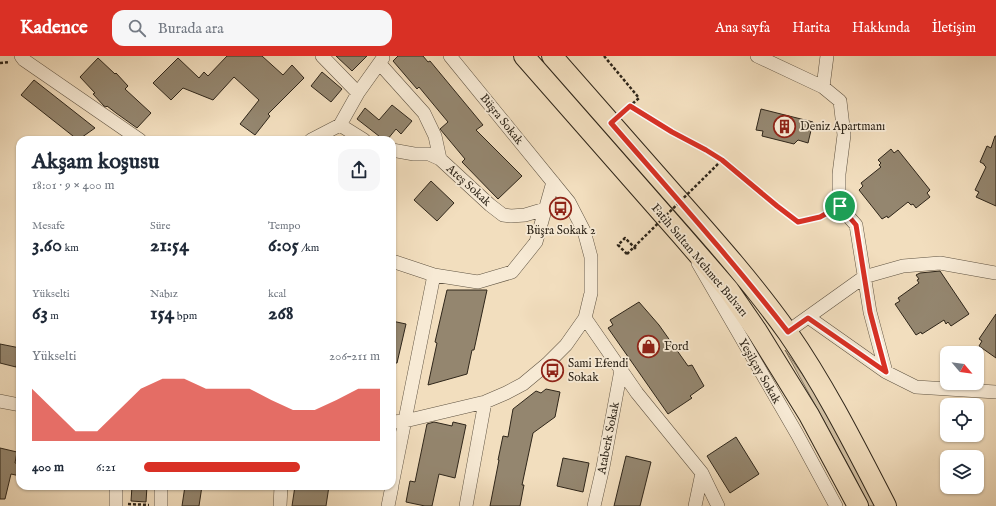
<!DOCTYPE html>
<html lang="tr">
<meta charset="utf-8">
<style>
body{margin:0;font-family:"IM FELL English",serif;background:#f6f6f7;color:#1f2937;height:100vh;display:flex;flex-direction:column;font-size:15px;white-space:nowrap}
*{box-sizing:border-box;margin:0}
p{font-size:13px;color:#747a83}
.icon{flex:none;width:22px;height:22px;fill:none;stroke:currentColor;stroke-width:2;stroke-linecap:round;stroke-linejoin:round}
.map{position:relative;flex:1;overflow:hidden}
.side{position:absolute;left:16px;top:80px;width:380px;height:354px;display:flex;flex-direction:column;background:#fff;border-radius:12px;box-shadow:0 1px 3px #0004}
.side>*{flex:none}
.needle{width:26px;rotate:119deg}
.tools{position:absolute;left:940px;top:290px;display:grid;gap:8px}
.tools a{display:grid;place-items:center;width:44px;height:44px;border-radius:8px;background:#fff;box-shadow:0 1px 3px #0004;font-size:20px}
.pin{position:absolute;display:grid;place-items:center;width:34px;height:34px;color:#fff;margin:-17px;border:2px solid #fff;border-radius:50%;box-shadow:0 1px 4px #0007}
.round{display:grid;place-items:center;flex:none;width:42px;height:42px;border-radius:12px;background:#f6f6f7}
.summary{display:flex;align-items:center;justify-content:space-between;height:68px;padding:0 16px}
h1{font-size:22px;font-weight:700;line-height:30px}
.stats{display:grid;grid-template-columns:repeat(3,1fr);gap:6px;height:68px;padding:4px 16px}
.stats div{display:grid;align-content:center}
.stats b{font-size:20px;font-weight:700}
.stats small{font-size:11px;font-weight:400}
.stats p{font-size:11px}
.chart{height:112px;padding:8px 16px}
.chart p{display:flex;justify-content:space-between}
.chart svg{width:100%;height:72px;margin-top:4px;fill:#d93025;opacity:.7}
ul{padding:0 16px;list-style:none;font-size:13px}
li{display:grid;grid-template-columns:64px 48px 1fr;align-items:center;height:30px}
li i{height:10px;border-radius:5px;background:#d93025}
header{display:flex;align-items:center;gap:24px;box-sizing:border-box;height:56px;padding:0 20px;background:#d93025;color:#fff}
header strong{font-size:19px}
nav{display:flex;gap:22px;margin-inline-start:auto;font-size:14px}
.search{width:280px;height:36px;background:#f6f6f7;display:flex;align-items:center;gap:10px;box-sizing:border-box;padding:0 14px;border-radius:12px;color:#747a83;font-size:15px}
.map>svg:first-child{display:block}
</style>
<header>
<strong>Kadence</strong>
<div class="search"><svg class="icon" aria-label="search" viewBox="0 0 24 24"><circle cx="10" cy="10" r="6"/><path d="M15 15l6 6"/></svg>Burada ara</div>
<nav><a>Ana sayfa</a><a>Harita</a><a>Hakkında</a><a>İletişim</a></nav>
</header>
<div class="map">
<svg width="996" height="450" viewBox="0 0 996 450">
<rect width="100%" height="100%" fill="#f2debe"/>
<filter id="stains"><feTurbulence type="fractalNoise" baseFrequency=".005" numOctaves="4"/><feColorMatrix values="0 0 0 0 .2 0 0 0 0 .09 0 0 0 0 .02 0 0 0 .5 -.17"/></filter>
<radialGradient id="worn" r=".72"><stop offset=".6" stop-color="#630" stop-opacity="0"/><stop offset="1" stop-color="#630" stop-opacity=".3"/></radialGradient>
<path fill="#d1bfa2" stroke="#80725e" d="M785 294 812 332 858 415 876 450H869L853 418Z"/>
<path fill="#94866f" stroke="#2f261a" d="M227 0H262L283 19 292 9 304 22 268 58 270 60 255 79 240 68 259 44 234 21 213 44 183 32 171 44 153 27 178 2 199 22 204 16 208 20Z
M336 0H367L352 15Z
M398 0H423L428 6 430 5 483 69 476 74 522 120 498 143 462 106 465 103 440 73 448 66 419 31 417 33 393 5Z
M98 2 115 18 116 17 128 30 125 33 151 57 137 72 116 57 107 50 106 51 104 50 93 38 95 37 80 21Z
M322 16 342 33 331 46 311 30Z
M34 24 95 72 78 84 21 39Z
M392 49 412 65 401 78 396 73 387 84H384L357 63 365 52 379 64Z
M761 53 813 66 808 87 798 84 794 88 762 80 763 75 756 74Z
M995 80H996V150L976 141 979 136 975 134 986 111 984 109V108L980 106 987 90 991 92Z
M891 93 894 97 898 94 930 134 927 137 930 141 916 152 913 148 911 149 908 146 888 162 887 160 882 163 859 134 863 130 861 127 881 111 879 109 881 107 878 104Z
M431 125 454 147 437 165 414 144Z
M940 215 969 258 951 270 948 266 946 268 944 264 922 278 921 276 916 279 895 248 900 245 898 242 919 227 917 224 919 223 916 219 920 217Z
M447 234H487L474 294H472L467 318 428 329 437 287 435 286Z
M639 246 659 269 688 310 692 309 704 330 690 340 692 342 668 358 608 272 613 269 610 264Z
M996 258V302L979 290 982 285 979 283Z
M392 265 406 268 397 307H392Z
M0 288 20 292 16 311 0 307Z
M546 333 560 336 555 361 533 377 522 429H524L520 450H490L499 404H498L503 380 508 381 513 353 536 335 541 337Z
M434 366 452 370 453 366 466 369 455 422 439 418 432 450H425L406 446 410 425 415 426 427 368Z
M736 381 759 418 730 437 707 400Z
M0 392 17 396 15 407 20 408V420L11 418 5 443H0Z
M626 400 651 406 640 450H614Z
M563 402 589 407 583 436 557 430Z
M132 430H147L146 446 131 445Z
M185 430H202L199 450H182Z
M295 430H329L326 450H292Z"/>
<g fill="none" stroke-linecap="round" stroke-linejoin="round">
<defs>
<path id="street" d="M21 0 24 4 140 84
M322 0 358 37
M757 0 823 31 840 45 844 79 839 118V150L856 169 870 256 886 316 916 331 996 336
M380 8 424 57 435 80 440 103
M823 31 827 0
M340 69 364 84
M311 84 340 69 358 37 383 2
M392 94 414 98H429L440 103 490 149 503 159 511 160 525 159 545 153
M392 205 434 219 478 226 512 216 536 186 553 126
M698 207 797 378 836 450
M808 261 864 221 903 210 940 207 996 217
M585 262 637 337 702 417 718 450
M787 276 808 261 886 316
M0 345 20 349
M392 366 405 365 485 346 506 337 523 328 547 308 566 289 585 262 591 237V201L584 175 569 146 450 0
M392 429 434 219
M116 430V450
M161 450V430
M280 450 281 430
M388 450 392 430
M466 450 485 346
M594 450 603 411 621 314
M695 450 702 417"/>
<path id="primary" d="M524 0 683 181 728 233 757 275 809 359 858 450
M552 0C593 47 635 94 676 141 715 185 754 229 788 277 825 330 856 392 886 450"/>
</defs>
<use href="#street" stroke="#605443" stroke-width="14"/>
<use href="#primary" stroke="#2f261a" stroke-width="22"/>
<path stroke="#2f261a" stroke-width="2.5" stroke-dasharray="3 2" stroke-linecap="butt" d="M604 0 639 42 622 57
M0 7 10 6
M630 50 672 76 706 94 722 104 797 166 820 161 829 156
M627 198 618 189 625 182 637 194
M128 448 149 449"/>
<use href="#street" stroke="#f7ead5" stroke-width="13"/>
<use href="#primary" stroke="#f2debe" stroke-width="20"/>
<path stroke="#2f261a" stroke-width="2.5" stroke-dasharray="3 2" stroke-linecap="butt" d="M627 198 722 104"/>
</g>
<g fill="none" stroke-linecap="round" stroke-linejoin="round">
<defs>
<path id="route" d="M630 50 672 76 706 94 722 104 777 150 798 166 820 161 840 150 856 169 870 256 886 316 808 262 788 276C732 204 671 136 611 67Z"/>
</defs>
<use href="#route" stroke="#fff" stroke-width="8"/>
<use href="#route" stroke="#d93025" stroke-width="5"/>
</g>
<defs>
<symbol id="building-ring" viewBox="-11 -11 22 22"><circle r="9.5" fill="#f7ead5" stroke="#8f2418" stroke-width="1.5"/><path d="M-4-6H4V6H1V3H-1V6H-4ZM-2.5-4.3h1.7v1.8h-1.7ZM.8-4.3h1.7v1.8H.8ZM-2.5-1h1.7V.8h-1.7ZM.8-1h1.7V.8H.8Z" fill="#8f2418"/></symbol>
<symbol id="bus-ring" viewBox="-11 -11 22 22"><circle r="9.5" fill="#f7ead5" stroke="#8f2418" stroke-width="1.5"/><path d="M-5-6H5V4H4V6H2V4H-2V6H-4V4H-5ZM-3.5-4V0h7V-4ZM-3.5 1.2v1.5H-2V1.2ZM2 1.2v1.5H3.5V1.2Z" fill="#8f2418"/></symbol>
<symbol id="shop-ring" viewBox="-11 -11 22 22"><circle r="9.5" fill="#f7ead5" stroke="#8f2418" stroke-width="1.5"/><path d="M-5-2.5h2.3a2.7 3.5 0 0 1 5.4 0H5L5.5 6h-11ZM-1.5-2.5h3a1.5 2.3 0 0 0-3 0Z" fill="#8f2418"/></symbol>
</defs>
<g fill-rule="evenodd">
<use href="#building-ring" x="772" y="58" width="25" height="25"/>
<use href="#bus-ring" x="548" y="140" width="25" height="25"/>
<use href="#shop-ring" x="636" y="278" width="25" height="25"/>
<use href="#bus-ring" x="540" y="302" width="25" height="25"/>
</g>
<g text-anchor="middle" stroke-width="3.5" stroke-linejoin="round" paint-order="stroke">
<g font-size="12" fill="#2f261a" stroke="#f7ead5">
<text transform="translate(502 63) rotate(51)" y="4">Büşra Sokak</text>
<text transform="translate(469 129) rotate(42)" y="4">Ateş Sokak</text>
<text transform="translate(700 204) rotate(50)" y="4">Fatih Sultan Mehmet Bulvarı</text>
<text transform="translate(760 315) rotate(60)" y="4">Yeşilçay Sokak</text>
<text transform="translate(608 382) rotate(-79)" y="4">Ataberk Sokak</text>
</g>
<g font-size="12" fill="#2f261a" stroke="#f7ead5" text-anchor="start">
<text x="800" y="74">Deniz Apartmanı</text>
<text x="561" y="178" text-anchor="middle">Büşra Sokak 2</text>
<text x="664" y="294">Ford</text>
<text x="568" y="311">Sami Efendi<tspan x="568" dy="14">Sokak</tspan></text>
</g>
</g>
<rect width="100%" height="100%" filter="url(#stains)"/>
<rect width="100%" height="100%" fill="url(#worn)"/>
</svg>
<div class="tools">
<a><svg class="needle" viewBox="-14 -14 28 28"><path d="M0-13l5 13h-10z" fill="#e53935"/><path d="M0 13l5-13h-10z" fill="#747a83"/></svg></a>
<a><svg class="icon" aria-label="locate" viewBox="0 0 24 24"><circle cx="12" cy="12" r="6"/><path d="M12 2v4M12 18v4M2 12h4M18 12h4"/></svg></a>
<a><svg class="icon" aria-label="layers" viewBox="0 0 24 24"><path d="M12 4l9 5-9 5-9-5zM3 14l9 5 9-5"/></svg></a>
</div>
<div class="pin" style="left:840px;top:150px;background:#1e9e55"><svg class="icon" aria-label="arrive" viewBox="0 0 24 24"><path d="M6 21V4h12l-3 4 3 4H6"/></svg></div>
<section class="side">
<div class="summary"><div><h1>Akşam koşusu</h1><p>18:01 · 9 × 400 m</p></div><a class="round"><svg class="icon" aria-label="share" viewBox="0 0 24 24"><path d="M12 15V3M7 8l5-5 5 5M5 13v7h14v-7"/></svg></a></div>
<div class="stats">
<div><p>Mesafe</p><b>3.60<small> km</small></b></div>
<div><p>Süre</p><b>21:54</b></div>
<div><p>Tempo</p><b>6:05<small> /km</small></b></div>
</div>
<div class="stats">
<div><p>Yükselti</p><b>63<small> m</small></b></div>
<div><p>Nabız</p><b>154<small> bpm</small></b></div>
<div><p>kcal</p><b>268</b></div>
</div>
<div class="chart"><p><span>Yükselti</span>206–211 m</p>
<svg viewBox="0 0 160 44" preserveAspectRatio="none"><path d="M0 44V12L10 25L20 38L30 38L40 25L50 12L60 6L70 6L80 12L90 12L100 12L110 19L120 25L130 25L140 19L150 12L160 12V44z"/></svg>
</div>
<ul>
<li><b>400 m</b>6:21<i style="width:66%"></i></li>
</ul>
</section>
</div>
